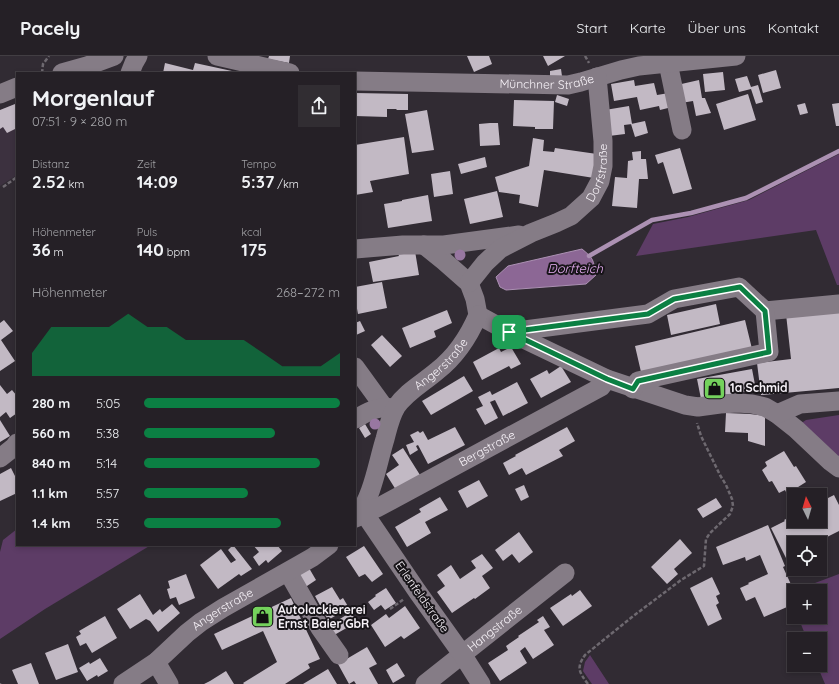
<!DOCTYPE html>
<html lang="de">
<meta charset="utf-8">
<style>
body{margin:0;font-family:Quicksand,sans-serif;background:#312d32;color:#f1f3f6;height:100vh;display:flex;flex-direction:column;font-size:15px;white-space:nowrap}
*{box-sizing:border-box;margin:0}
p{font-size:13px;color:#a3a3a7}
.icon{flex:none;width:22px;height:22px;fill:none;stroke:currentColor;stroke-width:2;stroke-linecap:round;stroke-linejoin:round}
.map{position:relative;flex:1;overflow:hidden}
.side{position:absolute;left:16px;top:16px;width:340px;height:474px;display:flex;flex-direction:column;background:#252026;border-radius:0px;box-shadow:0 2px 6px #0003,0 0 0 1px #423e43}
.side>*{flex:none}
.needle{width:26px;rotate:355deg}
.buttons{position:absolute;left:787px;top:432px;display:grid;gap:8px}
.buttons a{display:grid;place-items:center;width:40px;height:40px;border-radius:0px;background:#252026;box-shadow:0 2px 6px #0003,0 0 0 1px #423e43;font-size:20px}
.pin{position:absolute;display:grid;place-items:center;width:34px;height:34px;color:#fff;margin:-17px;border-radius:8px;box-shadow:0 2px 6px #0006}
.round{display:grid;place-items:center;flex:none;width:42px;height:42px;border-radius:0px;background:#312d32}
.summary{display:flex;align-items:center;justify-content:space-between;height:68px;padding:0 16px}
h1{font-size:22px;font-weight:700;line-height:30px}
.stats{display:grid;grid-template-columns:repeat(3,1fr);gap:6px;height:68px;padding:4px 16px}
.stats div{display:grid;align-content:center}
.stats b{font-size:17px;font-weight:700}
.stats small{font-size:11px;font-weight:400}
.stats p{font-size:11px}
.chart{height:112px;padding:8px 16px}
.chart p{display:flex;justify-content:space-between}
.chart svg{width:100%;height:72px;margin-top:4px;fill:#0b8043;opacity:.7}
ul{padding:0 16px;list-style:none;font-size:13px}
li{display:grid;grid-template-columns:64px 48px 1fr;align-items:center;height:30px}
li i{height:10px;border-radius:5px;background:#0b8043}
header{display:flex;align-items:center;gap:24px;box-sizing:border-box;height:56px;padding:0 20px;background:#252026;border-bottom:1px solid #423e43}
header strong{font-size:19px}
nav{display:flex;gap:22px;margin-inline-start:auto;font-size:14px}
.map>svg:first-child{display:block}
</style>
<header>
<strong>Pacely</strong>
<nav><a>Start</a><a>Karte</a><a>Über uns</a><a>Kontakt</a></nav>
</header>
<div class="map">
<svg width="839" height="628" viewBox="0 0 839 628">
<rect width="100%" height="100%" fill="#312b33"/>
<path fill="#3c313f" d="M15 48 17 52V119L0 130V54Z"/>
<path fill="#5d3c66" d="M839 98V229H837L816 174 636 200 653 168 688 161 749 144Z
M839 359V403L800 368 806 364Z
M17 473V489H151L45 553 0 583V496L3 484Z
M839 518V628H825L817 609H820V583H807L798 561H820V535H799V533Z
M590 599 609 628H592L583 615 585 606Z"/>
<path fill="#8c6795" stroke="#ac91b3" d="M582 193C594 203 593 203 596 219L586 228 506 234 500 231 496 221 508 210Z"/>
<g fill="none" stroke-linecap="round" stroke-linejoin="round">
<path stroke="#ac91b3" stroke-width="4.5" d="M589 200 652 164 691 157 746 142 839 95"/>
</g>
<path fill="#c2b9c4" d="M269 0H290L289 7 268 3Z
M467 0H489L492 8 474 16Z
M543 0H565L548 10Z
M165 7 193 14 195 7 232 15 231 17H163Z
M561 13 562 20 550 21V15Z
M776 14 781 32 763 37 758 19Z
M723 16 725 34 705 36 703 18Z
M747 20 751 31 758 29 763 46 756 48 751 33 739 36 735 23Z
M634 24 635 30 654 27 657 39 669 37 672 51 660 54 659 50 640 54 637 41 614 45 611 28Z
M699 24 702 42H705L711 57 696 60 693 45 681 47 677 29Z
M355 37 408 38V54H397L396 53H387V61L355 60Z
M748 38 756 64 724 74 716 48Z
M557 39 569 43 567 50 555 46Z
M514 44 554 45 553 73H535V71L513 70Z
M805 47 808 57 800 59 797 49Z
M839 47V70H836L832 48Z
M15 48 17 52V72L7 77 3 71 0 73V54Z
M629 50 632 68 624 69 625 78 609 80 605 54Z
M427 54 434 94 412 97 405 58Z
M645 65 648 77 635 81 631 68Z
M490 67H498L500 89 480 90 479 68Z
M404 81 409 118 370 125 373 136 355 139V89Z
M533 82 544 84 543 95 554 96 555 92 597 98 594 122 544 114 538 151 519 147 520 139 499 136 495 121 529 110Z
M680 92 692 133 673 138 663 106 658 108 655 99Z
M641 95V103H646L648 123H639L637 152 612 150 615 121 627 122 628 105 633 104 632 96Z
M485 101 487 111 461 118 458 108Z
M450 115 453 138 434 141 431 118Z
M497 135 503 161 470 168 464 143Z
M428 139 432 165 388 172 384 148 402 145V144Z
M415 195 419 219 373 226 369 206 399 200 398 198Z
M382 226 387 252 358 258 355 242V231Z
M716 248 720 268 671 279 667 259Z
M839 252V332L761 339 757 307 791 303 786 258Z
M447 254 452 267 434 275 436 281 410 292 402 272Z
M4 264 13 275 1 284 15 305 0 315V267Z
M745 264 753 297 641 316 635 290Z
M360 265 365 275 356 279 355 267Z
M382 279 402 300 390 311 371 289Z
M511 291 521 308 511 313 509 310 482 324 473 306 499 292 501 296Z
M561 310 571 326 541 342 530 323 547 314 549 318Z
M752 313 756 334 701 343 697 323Z
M464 320 473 335 431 359 422 345Z
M517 326 528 347 503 360 495 344 490 346 498 362 485 369 476 353 483 350 478 341 490 335 492 339Z
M0 329 7 338 12 334 17 340V357L10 362 6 356 0 361Z
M726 357 750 358 765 360V390L748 385V377L725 376Z
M0 364 10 380 0 386Z
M365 368 371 378 365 382 359 372Z
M455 371 465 389 428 408 418 389 416 390 418 394 410 399 406 389 414 386 410 379 418 375 420 377 423 375 428 384Z
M567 371 575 385 559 394 563 400 526 419 522 412 509 419 503 407 516 400 515 399Z
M403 392 420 419 396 434 386 418 399 409 392 399Z
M784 395 794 411 796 410 806 426 787 438 785 434 779 437 772 425 769 426 762 414 767 410 765 406Z
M11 412 17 424V437L0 445V418Z
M479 424 488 440 467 452 458 435Z
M524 429 529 441 521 445 515 433Z
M834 439 839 449V475L815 487H794V506L789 508 771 472 785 465 784 464 794 459V465H820V446Z
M440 441 448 454 425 466 431 477 407 491 395 471 421 456 419 453Z
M716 442 722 451 703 462 697 453Z
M768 469 785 510 783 511 794 535V548L764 561 755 541 746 545 740 532 749 528 748 527 768 518 760 499 746 505 745 501 723 509 716 491Z
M519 476 533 496 519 507 512 498 503 505 495 494Z
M680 483 692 497 674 513 678 518 667 528 651 511Z
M233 489 252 513 241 520 239 518 218 533 200 509 221 493 231 507 236 504 228 494Z
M253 489H277L282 495 268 507 266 504 259 510 253 501 259 496Z
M364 490 383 518 372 526 365 518 359 521 346 501Z
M482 498 493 512 482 520 490 532 475 543 474 542 452 557 437 536 445 530 437 519 451 509 460 523 476 512 471 505Z
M309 512 316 524 304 532 296 520Z
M186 518 195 542 179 549 176 541 170 543 167 533 170 532 168 525Z
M712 521 720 538 716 540 719 547 716 549 722 563 708 570 690 532Z
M332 531 340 544 343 542 349 552 328 564 315 540Z
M386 532 396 547 385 554 381 549 374 554 368 546 376 540 375 539Z
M580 534 592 550 563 570 550 552 571 538 572 540Z
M140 538 153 559 160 553 162 556 172 548 180 557 158 576 150 565 146 563 130 573 117 553Z
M291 542 320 603 308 608 310 612 285 628H244L243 627 277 606 263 575 222 594 214 578Z
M405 550 420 572 404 583 401 580 385 591 371 569 386 558 389 562Z
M351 556 357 566 329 582 324 573Z
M105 560 117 582 92 597 86 587 80 590 76 581 81 578 79 575Z
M543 560 550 571 544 574 554 589 533 603 525 591 520 595 527 607 500 625 488 607 508 594 506 590 519 581 518 580 539 566 537 564Z
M68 588 78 616 56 624 45 597Z
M367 591 377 608 369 612 378 628H356L354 625 349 628 338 608Z
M100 602 108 615 98 621 97 619 87 625 79 612 89 606 90 608Z
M31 607 39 628H18L12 614Z
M397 607 405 620 393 627 386 614Z
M328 613 337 628H303Z
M226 615 234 628H204L210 625Z"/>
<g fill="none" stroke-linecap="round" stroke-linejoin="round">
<path stroke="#6e6970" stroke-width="2.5" stroke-dasharray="4 2" stroke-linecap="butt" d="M585 0 589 7
M42 17 43 8 49 0
M3 131 17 121
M390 553 404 543
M0 627V628
M588 628C579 616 576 612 585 599L632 561 681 524 704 510 706 483 710 477 730 458 733 450 732 443 726 429 720 419 701 380 697 367"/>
<g stroke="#857c86" stroke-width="19">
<path d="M217 0 290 17"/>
<path d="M668 7 682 74"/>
<path d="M62 17 87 10 114 0"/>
<path d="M130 17 134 7 138 0"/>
<path id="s1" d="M355 25 568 29 581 26 621 14 639 10 736 0"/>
<path d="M0 38 17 31"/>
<path d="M424 189 444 205 469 227 475 243 478 259"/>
<path d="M355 193 403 189H444L519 179"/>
<path id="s2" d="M469 227 485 207 500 193 531 177 556 167 571 160 591 142 600 125 603 110V85L597 21"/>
<path d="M478 259 509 276 607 323 685 349 698 351 720 348 738 347 752 348 765 351 777 358 796 373 831 406 839 412"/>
<path d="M509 276 648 258 674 243 739 231 765 255 839 248"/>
<path d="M355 311 384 351"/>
<path d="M633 333 638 325 769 296 765 255"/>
<path d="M777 358 800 348 839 345"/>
<path d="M355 363C370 355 377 350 395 352"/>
<path d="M0 402 14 391 17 387"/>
<path id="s3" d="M356 462C373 440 377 409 385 383 388 372 390 361 396 351 406 336 423 327 437 315 455 301 469 280 478 259"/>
<path d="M288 516 320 572 339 599"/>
<path d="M156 606 169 628"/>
<path id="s4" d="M123 628 156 606 187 577 201 566 223 552 299 509 313 501 329 489"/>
<path id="s5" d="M425 628 565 517"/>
<path id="s6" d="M481 628 462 598 417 535 362 454 377 452 601 331 607 323"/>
</g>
</g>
<g fill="#9877a1">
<circle cx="460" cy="199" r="5.5"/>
<circle cx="375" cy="368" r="5.5"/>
</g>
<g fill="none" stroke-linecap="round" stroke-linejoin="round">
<defs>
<path id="route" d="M740 231 765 255 769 296 638 325 633 333 607 323 509 276 648 258 674 243Z"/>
</defs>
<use href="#route" stroke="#fff" stroke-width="8"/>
<use href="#route" stroke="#0b8043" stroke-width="5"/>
</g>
<defs>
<symbol id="shop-square" viewBox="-11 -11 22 22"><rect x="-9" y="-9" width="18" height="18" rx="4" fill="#74d25c" stroke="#171418"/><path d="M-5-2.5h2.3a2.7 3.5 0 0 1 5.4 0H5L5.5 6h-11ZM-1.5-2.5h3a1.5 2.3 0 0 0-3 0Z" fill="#111"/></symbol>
</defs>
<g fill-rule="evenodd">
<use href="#shop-square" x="702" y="320" width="25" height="25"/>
<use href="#shop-square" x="250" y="548" width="25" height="25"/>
</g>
<g text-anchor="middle" stroke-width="4" stroke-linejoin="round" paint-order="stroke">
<g font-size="12" fill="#f7f2f8" stroke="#171418">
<text dy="4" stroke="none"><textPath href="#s1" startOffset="192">Münchner Straße</textPath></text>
<text dy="4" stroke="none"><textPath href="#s2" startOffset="178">Dorfstraße</textPath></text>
<text dy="4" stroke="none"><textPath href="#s3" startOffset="181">Angerstraße</textPath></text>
<text dy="4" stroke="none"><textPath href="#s6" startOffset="351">Bergstraße</textPath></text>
<text transform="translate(422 541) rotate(55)" y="4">Erlenfeldstraße</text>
<text dy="4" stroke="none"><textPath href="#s4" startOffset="125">Angerstraße</textPath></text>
<text dy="4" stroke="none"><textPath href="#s5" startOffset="89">Hangstraße</textPath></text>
</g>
<g font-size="12" font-weight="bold" fill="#f7f2f8" stroke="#171418" text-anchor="start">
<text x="730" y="336">1a Schmid</text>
<text x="278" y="558">Autolackiererei<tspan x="278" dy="14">Ernst Baier GbR</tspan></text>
</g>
<g font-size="13" font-style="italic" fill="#e4acf1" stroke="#171418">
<text x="575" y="217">Dorfteich</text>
</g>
</g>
</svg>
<div class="buttons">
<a><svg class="needle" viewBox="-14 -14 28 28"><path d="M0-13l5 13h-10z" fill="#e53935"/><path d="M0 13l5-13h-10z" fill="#a3a3a7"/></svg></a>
<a><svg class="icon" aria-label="locate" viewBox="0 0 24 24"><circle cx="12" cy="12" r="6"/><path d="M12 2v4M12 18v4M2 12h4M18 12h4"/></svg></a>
<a>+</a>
<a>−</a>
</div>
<div class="pin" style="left:509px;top:276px;background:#1e9e55"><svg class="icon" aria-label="arrive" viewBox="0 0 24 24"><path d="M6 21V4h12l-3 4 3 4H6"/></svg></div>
<section class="side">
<div class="summary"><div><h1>Morgenlauf</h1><p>07:51 · 9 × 280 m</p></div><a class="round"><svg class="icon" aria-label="share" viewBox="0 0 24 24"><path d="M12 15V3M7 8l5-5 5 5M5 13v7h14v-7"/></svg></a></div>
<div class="stats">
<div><p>Distanz</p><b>2.52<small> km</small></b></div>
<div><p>Zeit</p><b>14:09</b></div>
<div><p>Tempo</p><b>5:37<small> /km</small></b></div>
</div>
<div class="stats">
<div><p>Höhenmeter</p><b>36<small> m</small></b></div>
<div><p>Puls</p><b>140<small> bpm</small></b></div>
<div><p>kcal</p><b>175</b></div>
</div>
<div class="chart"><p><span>Höhenmeter</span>268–272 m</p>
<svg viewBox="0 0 160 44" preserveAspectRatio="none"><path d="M0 44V30L10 14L20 14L30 14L40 14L50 6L60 14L70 14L80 22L90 22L100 22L110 22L120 30L130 38L140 38L150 38L160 30V44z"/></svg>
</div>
<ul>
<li><b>280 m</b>5:05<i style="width:100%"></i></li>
<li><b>560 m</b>5:38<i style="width:67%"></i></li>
<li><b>840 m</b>5:14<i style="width:90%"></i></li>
<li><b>1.1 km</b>5:57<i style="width:53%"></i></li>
<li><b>1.4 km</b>5:35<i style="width:70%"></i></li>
</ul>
</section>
</div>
